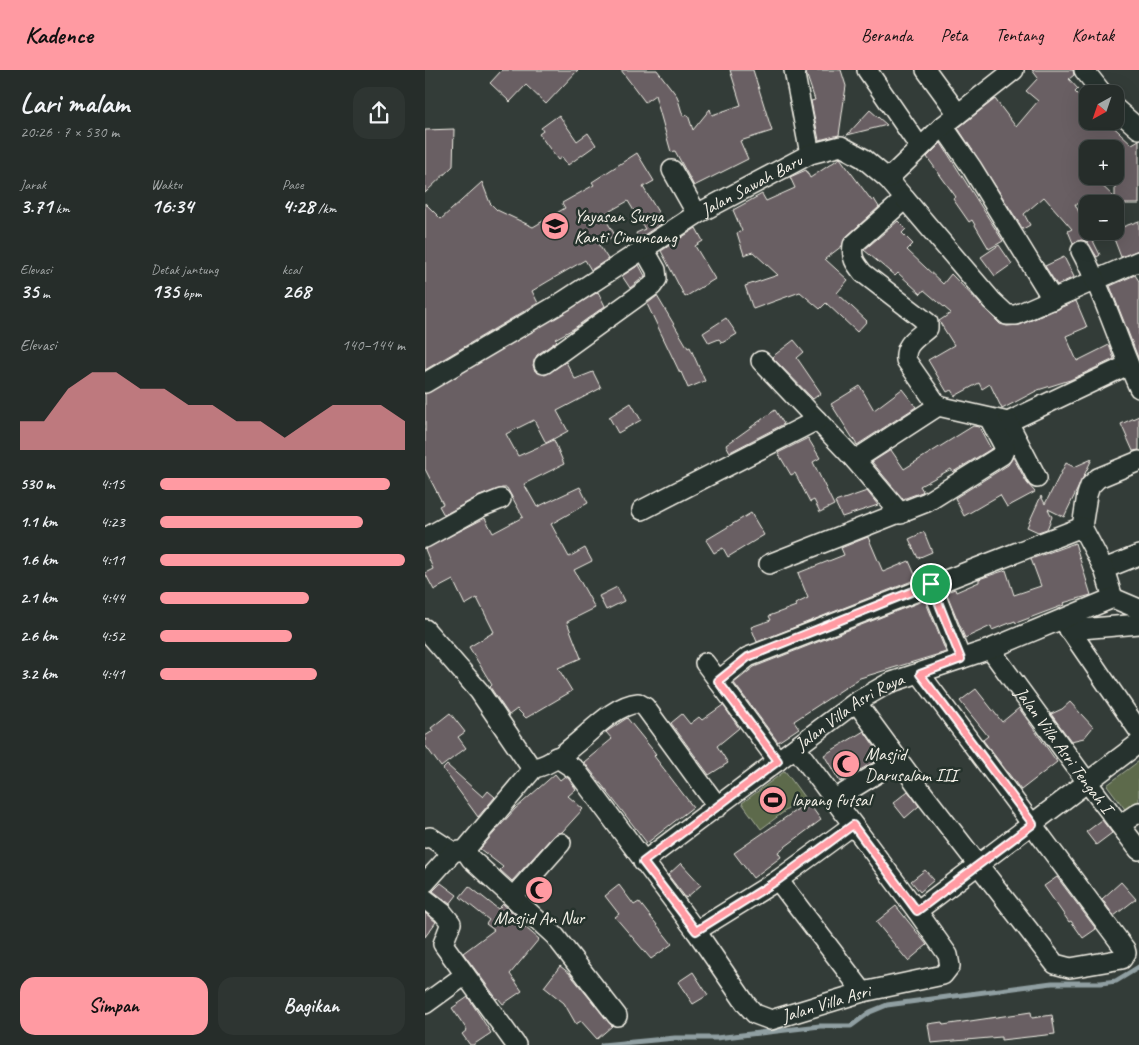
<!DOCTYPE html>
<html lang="id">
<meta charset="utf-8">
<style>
body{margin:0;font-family:Caveat,sans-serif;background:#2e3532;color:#f1f3f6;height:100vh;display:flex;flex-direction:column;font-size:19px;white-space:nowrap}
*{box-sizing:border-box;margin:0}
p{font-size:16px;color:#a4a8a8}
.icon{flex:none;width:28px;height:28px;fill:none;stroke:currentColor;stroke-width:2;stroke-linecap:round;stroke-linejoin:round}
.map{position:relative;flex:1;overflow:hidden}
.panel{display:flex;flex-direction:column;background:#262d2a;width:425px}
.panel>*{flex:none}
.needle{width:32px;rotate:220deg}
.fabs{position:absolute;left:654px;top:15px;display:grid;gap:10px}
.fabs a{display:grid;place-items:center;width:45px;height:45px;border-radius:10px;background:#262d2a;box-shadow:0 5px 20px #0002,0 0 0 1px #424947;font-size:25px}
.pin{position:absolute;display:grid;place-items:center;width:42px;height:42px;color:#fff;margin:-21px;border:2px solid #fff;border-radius:50%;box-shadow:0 1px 5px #0007}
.round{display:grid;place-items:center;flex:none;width:52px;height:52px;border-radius:15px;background:#2e3532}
.head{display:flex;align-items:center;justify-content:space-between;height:85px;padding:0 20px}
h1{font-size:28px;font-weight:700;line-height:38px}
.stats{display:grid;grid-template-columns:repeat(3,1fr);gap:8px;height:85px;padding:5px 20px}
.stats div{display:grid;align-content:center}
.stats b{font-size:21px;font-weight:700}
.stats small{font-size:14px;font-weight:400}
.stats p{font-size:14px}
.chart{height:140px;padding:10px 20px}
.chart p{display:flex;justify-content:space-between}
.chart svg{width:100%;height:90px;margin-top:5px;fill:#ff9aa2;opacity:.7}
.primary-button{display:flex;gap:10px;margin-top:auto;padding:10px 20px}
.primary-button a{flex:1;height:58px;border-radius:15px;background:#ff9aa2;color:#111;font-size:20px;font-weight:700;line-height:58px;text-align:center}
.primary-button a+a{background:#2e3532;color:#f1f3f6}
ul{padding:0 20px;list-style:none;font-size:16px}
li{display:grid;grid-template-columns:80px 60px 1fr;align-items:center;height:38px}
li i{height:12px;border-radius:6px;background:#ff9aa2}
header{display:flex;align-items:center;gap:30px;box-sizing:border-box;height:70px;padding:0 25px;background:#ff9aa2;color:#111}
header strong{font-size:24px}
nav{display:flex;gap:28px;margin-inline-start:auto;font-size:18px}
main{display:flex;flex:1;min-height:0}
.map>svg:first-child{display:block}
</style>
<header>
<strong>Kadence</strong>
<nav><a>Beranda</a><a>Peta</a><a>Tentang</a><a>Kontak</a></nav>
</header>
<main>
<section class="panel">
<div class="head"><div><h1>Lari malam</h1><p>20:26 · 7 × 530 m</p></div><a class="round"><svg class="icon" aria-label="share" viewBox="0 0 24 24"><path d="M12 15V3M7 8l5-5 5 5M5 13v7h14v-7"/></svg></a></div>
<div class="stats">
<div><p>Jarak</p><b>3.71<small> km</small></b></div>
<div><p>Waktu</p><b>16:34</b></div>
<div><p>Pace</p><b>4:28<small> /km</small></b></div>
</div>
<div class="stats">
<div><p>Elevasi</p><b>35<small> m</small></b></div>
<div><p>Detak jantung</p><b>135<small> bpm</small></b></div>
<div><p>kcal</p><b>268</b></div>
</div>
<div class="chart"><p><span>Elevasi</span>140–144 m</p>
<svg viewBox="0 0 160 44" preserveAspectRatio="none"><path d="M0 44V30L10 30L20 14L30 6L40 6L50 14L60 14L70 22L80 22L90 30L100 30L110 38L120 30L130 22L140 22L150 22L160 30V44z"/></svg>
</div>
<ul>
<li><b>530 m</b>4:15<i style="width:94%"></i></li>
<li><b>1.1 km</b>4:23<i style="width:83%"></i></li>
<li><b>1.6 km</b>4:11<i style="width:100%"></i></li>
<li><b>2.1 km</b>4:44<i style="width:61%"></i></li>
<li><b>2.6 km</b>4:52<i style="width:54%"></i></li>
<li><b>3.2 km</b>4:41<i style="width:64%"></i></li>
</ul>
<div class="primary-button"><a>Simpan</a><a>Bagikan</a></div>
</section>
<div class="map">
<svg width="714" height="975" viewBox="0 0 714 975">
<rect width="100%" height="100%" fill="#333c38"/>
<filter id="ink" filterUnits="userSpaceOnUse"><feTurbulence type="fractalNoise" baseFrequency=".02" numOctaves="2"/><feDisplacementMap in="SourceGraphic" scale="10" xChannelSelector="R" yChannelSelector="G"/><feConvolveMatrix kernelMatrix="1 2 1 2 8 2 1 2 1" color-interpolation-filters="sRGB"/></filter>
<g filter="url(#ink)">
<path fill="#5d6b4c" stroke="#a8ae9a" d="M714 691V733L702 742 682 715Z
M360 701 379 727 336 759 317 733Z"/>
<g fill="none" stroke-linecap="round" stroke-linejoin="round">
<path stroke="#909fa2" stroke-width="5" d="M177 975 250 968H291L395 956H426L445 942 462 935 627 913H676L691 911 714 897"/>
</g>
<path fill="#695f63" stroke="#f4f1e8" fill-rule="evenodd" d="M77 0H153L121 34 101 15 85 32 65 13Z
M196 0H232L252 26 258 46 263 45 268 60 285 39 287 45 316 35 305 0H328L347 61 315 71 323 89 269 116 250 81 246 82 230 25 220 32Z
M380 0H416L421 16 414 65 394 70 386 31 390 30Z
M607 0H648L649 5 644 9 653 19 650 22 662 34V51H682L707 74 714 70V134H650L675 185 672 187 662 171 656 170 648 173 643 161 647 159 619 127 599 144 605 155 598 159 533 58 570 29 591 57 613 31 601 21 613 8ZM679 68 699 88 690 99V128L667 106H662V98L657 93 662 86V79H669Z
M445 40 462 55 422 65Z
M134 45 152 71 163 63 171 75 143 95 137 87 133 90 114 64 118 61 116 58Z
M29 59 28 96 0 123V60Z
M516 73 578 171 564 179 547 150 544 152 528 129 531 127 502 87Z
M212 83 229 111 218 117 239 152 213 169 211 163 220 159 203 131 178 145 190 165 174 175 183 189 166 200 160 190 122 212 107 221 113 233 0 300V133L16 149 57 112 65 133 72 140 108 157 140 138 137 133 169 115 167 112Z
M415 88 447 131 449 129 454 137 421 167 417 176 400 189 423 210 412 223 442 251 432 262 401 233 395 239 375 222 328 239 320 216 353 205 328 182 319 185 312 163 317 161 308 140 337 124 341 131 370 118 365 107 381 100 385 108Z
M473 151 481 159 477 163 488 174 482 180 518 214 526 204 575 254 582 256 595 255 651 231 662 257 641 266 652 291 684 275 689 289 645 310 613 320 577 339 565 314 557 319 554 313 530 326 526 320 522 322 503 290 529 275 514 251 526 243 499 220 496 224 473 203 470 206 439 180Z
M714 151V180L696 187 686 161Z
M271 158 278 171 270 176 290 209 260 227 236 181Z
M574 175 587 194 570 206 556 187Z
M639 187 649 207 632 215 620 196Z
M214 195 220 206 205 218 197 206Z
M710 205 714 211V290L685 216Z
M173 222 180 236 148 259 130 269 132 271 112 285 108 295 110 301 120 305 141 292 150 309 168 302 176 318 132 341 143 361 121 373 109 350 81 364 93 386 129 370 139 394 99 414 112 437 155 417 163 433 126 454 144 487 160 478 167 491 149 500 170 538 142 552 156 588 133 598 147 621 101 648 92 639 84 645 65 617 67 615 44 577 69 562 52 528 40 535 28 510 9 520 0 503 8 499 0 479 60 448 68 463 98 447 82 418H77L52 427 19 445 14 436 18 434 0 399V324Z
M232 226 263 278 265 277 280 311 263 318 256 302 255 303 222 234Z
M301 248 312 264 297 273 294 269 284 273 278 263Z
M369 270 379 282 372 288 396 323 388 329 347 287Z
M435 316 449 340 477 319 491 337 432 375 406 334Z
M206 333 216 350 193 363 184 347Z
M350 340 359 354 305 382 301 375Z
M714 346V380L708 381 696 354Z
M548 356 554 357 566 379 528 402 526 399 495 416 498 421 497 422 478 429 447 392 466 380 479 399Z
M383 368 395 388 388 392 409 435 395 442 389 430 385 432 370 403 366 405 353 383Z
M588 387 602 413 610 422 582 437 575 425 539 446 530 428 583 395Z
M667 389 639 447 623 439 627 447 622 459 613 462 602 457 616 426 620 434 641 393 649 397Z
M442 421 453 435 417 447 410 432Z
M326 443 339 465 303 487 298 478 289 483 281 470Z
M499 462 507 482 493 488 484 469Z
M443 467 458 502 484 491 492 509 332 572 326 557 346 550 344 546 371 536 370 534 383 528 373 503 419 485 416 478Z
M650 473 666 525 638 533 639 535 591 553 590 551 567 560 566 556 540 568 521 522 530 519 531 522 554 512V509L581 500 589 525 616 516 606 489Z
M192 517 199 531 181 540 174 526Z
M500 530 521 582 435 608 369 651 374 658 353 672 309 613 329 597Z
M551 619 577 652 594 638 632 692 596 720 558 670 563 666 535 631Z
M645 632 668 657 659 668 646 671 626 644 637 639Z
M298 635 314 658 292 676 303 693 284 705 246 653 257 644 265 654 274 647 277 650Z
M25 643 40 662 33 667 41 678 16 697 0 675V666L8 661 6 658Z
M202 648 231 684 229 686 268 737 222 773 159 692 187 669 181 662Z
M439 661 457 687 415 712 399 685Z
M22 695 58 727 63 721 70 727 53 747 18 699Z
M130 704 135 710 140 706 143 708 151 719 143 726 158 739 137 762 128 766 87 811 75 800 78 797 55 779 90 739Z
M483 721 494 736 480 748 468 733Z
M383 732 396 750 353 782 356 787 328 808 309 783Z
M677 750 687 763 671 775 661 762Z
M256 793 276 815 261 828 243 805Z
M500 800 509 810 495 822 486 811Z
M632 807 671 859 658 868 646 851 644 852 619 816Z
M118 810 127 819 112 834 104 826Z
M696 812 711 829 689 846 677 829Z
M16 813 32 825 25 834 8 821Z
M194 815 209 835 214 832 247 874 226 889 190 847 194 844 180 826Z
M44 816 73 839 78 834 96 850 94 852 114 869 85 904 97 921 78 934 73 928 72 929 38 883 69 860 61 854 64 850 35 827Z
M471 836 502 875 483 891 451 852Z
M0 843 11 852 0 867Z
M135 896 144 903 187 956 172 969 156 951 151 954 139 933 119 917Z
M268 902 283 925 268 934 253 912Z
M43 927 66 963 48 975H45L37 964 42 960 27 938Z
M606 942 607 948 627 945 630 964 576 970V967L506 973 503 954 517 952 518 955Z"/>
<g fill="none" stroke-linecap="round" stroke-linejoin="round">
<defs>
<g id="minor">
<path d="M369 0 385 84"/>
<path d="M442 0 494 76"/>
<path d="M501 0 533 44"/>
<path d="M659 0 678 24"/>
<path d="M690 38 714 59"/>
<path d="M518 56 547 98 628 230"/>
<path d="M247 100 272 144"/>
<path d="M463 109 480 129 428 175C426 188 430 193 438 203L503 253V258C492 268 479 274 481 290L513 336 583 352 703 295"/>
<path d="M480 129 567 231 582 245H591L714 191"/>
<path d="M656 181C680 225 693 273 714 318"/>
<path d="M336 291 430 390 476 444"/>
<path d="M119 294 227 216 232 209 231 200 219 179"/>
<path id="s1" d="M0 313 139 231 272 144 385 84 416 76 438 88 463 109 518 56 589 0"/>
<path d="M583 352 612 408"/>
<path d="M430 390 513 336"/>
<path d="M217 440 392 350"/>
<path d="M0 468 56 437 76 429"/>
<path d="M344 494 502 432 577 385 580 378 564 348"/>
<path d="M679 499 714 485"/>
<path d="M506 514 536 589"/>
<path d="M688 528 679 499 657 457 662 425 665 416 673 408 714 391"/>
<path d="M638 550 714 661"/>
<path d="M0 559 54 621 103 693 109 698C145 692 178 636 213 633L220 637 293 737"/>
<path d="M644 560 714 554"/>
<path id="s2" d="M565 579 662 712 714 780"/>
<path d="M280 593 353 691"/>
<path d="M293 611 323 587 657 457"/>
<path d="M431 632 500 726 630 894 645 898 697 889 701 883 700 879 495 604"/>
<path id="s3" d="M131 687 151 700 271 861 321 934 330 944 346 950 438 922 518 905 525 896 523 885 492 841 371 678"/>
<path d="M408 730 474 690"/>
<path d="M695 755 714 742"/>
<path d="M0 768 5 767 28 782"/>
<path d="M40 780 46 789 130 866 192 946"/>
<path id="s4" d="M218 792 431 632 464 613 565 579 688 528 714 539"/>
<path d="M353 810 438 922"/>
<path d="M0 813 28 782 40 780 109 698"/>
<path d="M88 827 136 773"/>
<path d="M0 829 18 843 26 853 18 874 91 975"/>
<path d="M492 841 714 673"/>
<path d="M271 861 353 810 428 755"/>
<path d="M0 934 40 905"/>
</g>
</defs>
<use href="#minor" stroke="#f4f1e8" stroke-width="22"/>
<use href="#minor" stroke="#26332d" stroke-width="19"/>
</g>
</g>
<g fill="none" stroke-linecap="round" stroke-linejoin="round" filter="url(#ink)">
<defs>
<path id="route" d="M506 514 536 589 495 604 608 754 492 841 428 755 353 810 271 861 218 792 353 691 293 611 323 587Z"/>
</defs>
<use href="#route" stroke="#fff" stroke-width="10"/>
<use href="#route" stroke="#ff9aa2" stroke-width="6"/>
</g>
<defs>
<symbol id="school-disc" viewBox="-11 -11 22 22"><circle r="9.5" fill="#ff9aa2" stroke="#26332d"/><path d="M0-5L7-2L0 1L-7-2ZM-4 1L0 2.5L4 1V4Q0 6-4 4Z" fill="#111"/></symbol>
<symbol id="mosque-disc" viewBox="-11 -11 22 22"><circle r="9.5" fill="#ff9aa2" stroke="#26332d"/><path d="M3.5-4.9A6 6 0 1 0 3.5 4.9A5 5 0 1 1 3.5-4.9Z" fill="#111"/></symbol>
<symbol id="stadium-disc" viewBox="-11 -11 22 22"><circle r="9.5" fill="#ff9aa2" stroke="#26332d"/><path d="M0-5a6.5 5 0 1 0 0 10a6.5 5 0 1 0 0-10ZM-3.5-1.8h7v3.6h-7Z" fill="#111"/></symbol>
</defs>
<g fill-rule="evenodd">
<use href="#school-disc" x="114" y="140" width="32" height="32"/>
<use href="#mosque-disc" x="405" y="678" width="32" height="32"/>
<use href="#stadium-disc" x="332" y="714" width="32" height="32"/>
<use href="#mosque-disc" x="98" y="804" width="32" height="32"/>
</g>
<g text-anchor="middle" stroke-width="5" stroke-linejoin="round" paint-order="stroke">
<g font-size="18" fill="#f4f1e8" stroke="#26332d">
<text dy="6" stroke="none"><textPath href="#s1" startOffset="382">Jalan Sawah Baru</textPath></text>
<text dy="6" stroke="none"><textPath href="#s4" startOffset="256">Jalan Villa Asri Raya</textPath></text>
<text dy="6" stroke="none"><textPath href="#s2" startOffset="125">Jalan Villa Asri Tengah I</textPath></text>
<text dy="6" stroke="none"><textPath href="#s3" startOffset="401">Jalan Villa Asri</textPath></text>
</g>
<g font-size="18" fill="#f4f1e8" stroke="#26332d" text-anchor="start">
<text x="149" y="152">Yayasan Surya<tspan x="149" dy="21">Kanti Cimuncang</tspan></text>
<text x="440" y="690">Masjid<tspan x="440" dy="21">Darusalam III</tspan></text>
<text x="367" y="736">lapang futsal</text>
<text x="114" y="854" text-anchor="middle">Masjid An Nur</text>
</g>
</g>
</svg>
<div class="fabs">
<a><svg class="needle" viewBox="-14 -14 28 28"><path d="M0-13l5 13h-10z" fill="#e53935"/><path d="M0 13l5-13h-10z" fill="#a4a8a8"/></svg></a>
<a>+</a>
<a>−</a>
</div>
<div class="pin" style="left:506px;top:514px;background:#1e9e55"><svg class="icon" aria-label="arrive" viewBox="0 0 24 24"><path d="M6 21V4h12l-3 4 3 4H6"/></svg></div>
</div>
</main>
